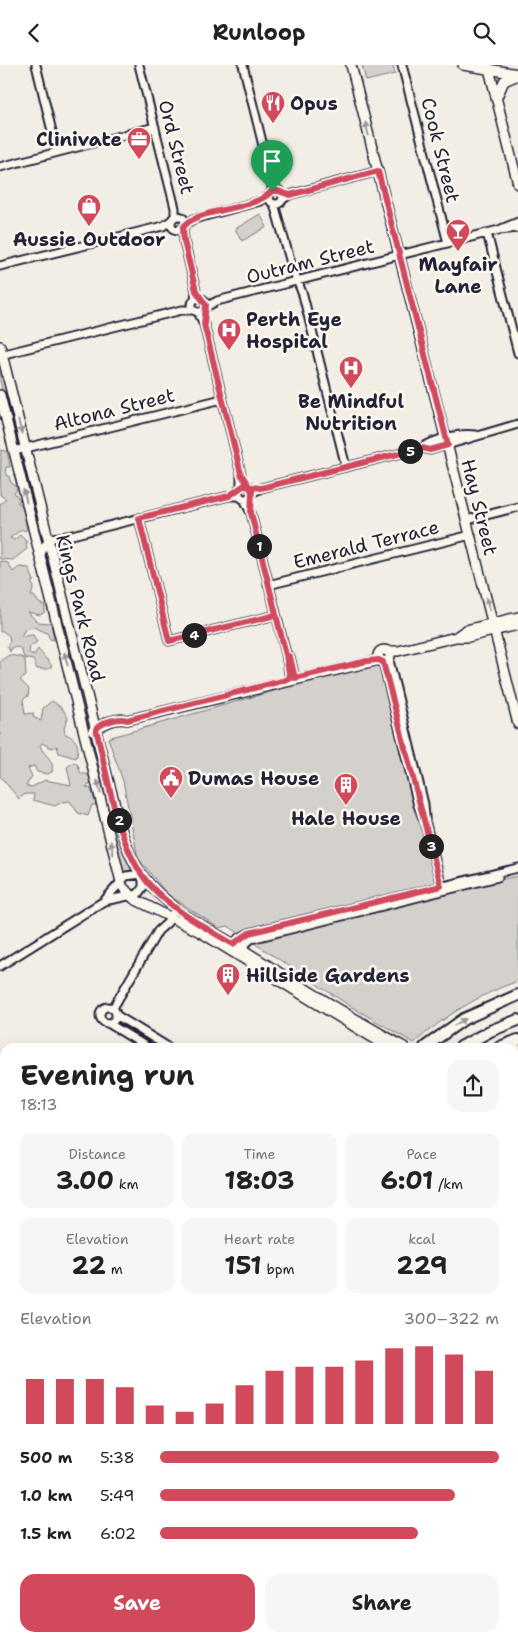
<!DOCTYPE html>
<meta charset="utf-8">
<style>
body{margin:0;font-family:"Shantell Sans",sans-serif;background:#f6f6f6;color:#222;height:100vh;display:flex;flex-direction:column;font-size:19px;white-space:nowrap}
*{box-sizing:border-box;margin:0}
p{font-size:16px;color:#767676}
.icon{flex:none;width:28px;height:28px;fill:none;stroke:currentColor;stroke-width:2;stroke-linecap:round;stroke-linejoin:round}
.map{position:relative;flex:1;overflow:hidden}
.side{position:absolute;left:0px;top:978px;width:519px;height:599px;display:flex;flex-direction:column;background:#fff;border-radius:15px 15px 0 0;box-shadow:0 5px 20px #0002}
.side>*{flex:none}
.pin{position:absolute;display:grid;place-items:center;width:42px;height:42px;color:#fff;margin:-51px -21px;border-radius:50% 50% 50% 0;rotate:-45deg;box-shadow:0 0 5px #0007}
.pin .icon{rotate:45deg}
.km{position:absolute;width:25px;height:25px;margin:-12px;border-radius:50%;background:#222;color:#fff;font-size:14px;line-height:25px;text-align:center}
.round{display:grid;place-items:center;flex:none;width:52px;height:52px;border-radius:15px;background:#f6f6f6}
.overview{display:flex;align-items:center;justify-content:space-between;height:85px;padding:0 20px}
h1{font-size:28px;font-weight:700;line-height:38px}
.stats{display:grid;grid-template-columns:repeat(3,1fr);gap:8px;height:85px;padding:5px 20px}
.stats div{display:grid;align-content:center;border-radius:12px;background:#f6f6f6;text-align:center}
.stats b{font-size:25px;font-weight:700}
.stats small{font-size:14px;font-weight:400}
.stats p{font-size:14px}
.chart{height:140px;padding:10px 20px}
.chart p{display:flex;justify-content:space-between}
.chart svg{width:100%;height:90px;margin-top:5px;stroke:#d1495b;stroke-width:6}
.primary-button{display:flex;gap:10px;margin-top:auto;padding:10px 20px}
.primary-button a{flex:1;height:58px;border-radius:15px;background:#d1495b;color:#fff;font-size:20px;font-weight:700;line-height:58px;text-align:center}
.primary-button a+a{background:#f6f6f6;color:#222}
ul{padding:0 20px;list-style:none;font-size:16px}
li{display:grid;grid-template-columns:80px 60px 1fr;align-items:center;height:38px}
li i{height:12px;border-radius:6px;background:#d1495b}
header{display:flex;justify-content:space-between;align-items:center;height:65px;padding:0 20px;background:#fff;font-size:22px;font-weight:700}
.map>svg:first-child{display:block}
</style>
<header><svg class="icon" aria-label="back" viewBox="0 0 24 24"><path d="M15 5l-7 7 7 7"/></svg>Runloop<svg class="icon" aria-label="search" viewBox="0 0 24 24"><circle cx="10" cy="10" r="6"/><path d="M15 15l6 6"/></svg></header>
<div class="map">
<svg width="518" height="1576" viewBox="0 0 518 1576">
<rect width="100%" height="100%" fill="#f2eee5"/>
<filter id="ink" filterUnits="userSpaceOnUse"><feTurbulence type="fractalNoise" baseFrequency=".02" numOctaves="2"/><feDisplacementMap in="SourceGraphic" scale="10" xChannelSelector="R" yChannelSelector="G"/><feConvolveMatrix kernelMatrix="1 2 1 2 8 2 1 2 1" color-interpolation-filters="sRGB"/></filter>
<g filter="url(#ink)">
<path fill="#d4d1cc" stroke="#7b7a84" d="M362 0H393L395 9 366 16Z
M260 149 267 162 242 176 235 164Z
M0 295 20 380H19L16 379 0 316Z
M1 385 7 386 10 402H6L5 408 9 411 11 418 16 421 17 425 14 428 20 435 17 437 22 440 27 464 25 466 22 464 10 473 14 475 20 470 26 476 27 484 13 495 0 494V439L6 434 0 430Z
M21 388 23 389 44 470 37 465 19 390Z
M45 483 46 482 90 657 82 646 50 517Z
M0 496 8 498 13 507 19 502 29 503 34 516 31 517 34 522 31 531H34L39 538 45 541V547L40 550 28 547 37 557 51 558 54 575 50 574 47 568 34 562 25 564 21 571 33 570 37 577 30 581 29 588 34 590 38 584 52 601 48 604H37L33 595 24 593 21 583 12 582 10 587 7 581 10 576 9 571 3 566 0 567Z
M9 590 21 592 25 595 26 611 20 615 29 624 28 631 23 634 25 649 34 648 33 652 41 656 43 643 52 636 62 643 68 653 64 663 65 669C76 672 81 682 76 693L59 688 57 681 52 683 42 678 40 681C44 691 55 694 52 707L47 709 37 707 34 701 28 703 32 711 26 721 32 722 45 715 71 720 67 702 74 697 78 700 81 709H86L91 713V719L86 722 91 724 96 740H92L88 751 78 748 70 736 62 737 55 741 33 735 34 729H25L19 734 0 711V596Z
M390 593 448 825 518 811V916C478 930 445 951 414 978L350 941 228 861 219 863 167 829 138 793 123 716 108 673Z
M93 669 124 789 131 805 122 810 92 676Z
M0 1531 5 1532V1571H101L108 1576H17L0 1572Z"/>
<path fill="#aeabad" stroke="#76747f" d="M0 1178 5 1179V1238L0 1245Z"/>
<g fill="none" stroke-linecap="round" stroke-linejoin="round">
<defs>
<path id="minor" d="M36 0 57 87
M139 0 175 143V152
M243 0 272 117V126
M402 0 448 178
M0 102 155 62
M269 132a7 7 0 1 1 14 0a7 7 0 1 1-14 0Z
M282 135 289 130 378 106
M274 139 293 205 303 230 346 402
M171 158a7 7 0 1 1 14 0a7 7 0 1 1-14 0Z
M185 159 194 154 260 136 269 130
M183 163 184 176 196 226 195 234
M501 164 518 157
M487 168 518 288
M0 201 163 161 172 155
M192 240a7 7 0 1 1 14 0a7 7 0 1 1-14 0Z
M206 242 217 236 499 165 518 163
M198 247 204 259 241 409V422
M0 290 182 245H194
M422 383 430 385 518 359
M14 386 222 334
M238 427a7 7 0 1 1 14 0a7 7 0 1 1-14 0Z
M252 428 261 423 422 383C435 374 459 368 475 370
M244 434 251 448 286 589 290 614
M139 453 169 576 276 550
M467 455 518 442
M40 492 44 481 52 473 68 471 229 431H240
M268 520 471 470
M286 589 290 592 295 613
M389 595 424 739 425 753
M383 597 418 740 425 758 442 824
M104 836 138 829 143 822V811
M231 882 238 874 249 868 518 803
M237 887 251 874 498 812
M0 901 104 836 126 811 141 809
M100 950a8 8 0 1 1 16 0a8 8 0 1 1-16 0Z
M113 943 158 866 167 858 172 849
M116 950 168 982
M108 958 147 982
M514 1011 518 1008"/>
<path id="major" d="M351 0 518 659
M463 0 518 9
M488 0 518 119
M496 34 504 16 518 10
M0 281 109 718C118 749 123 784 142 810 167 844 207 863 242 884 295 918 349 951 404 982
M0 330 122 821 134 834 200 867 388 982
M456 572 466 565 518 552
M378 591a6 6 0 1 1 12 0a6 6 0 1 1-12 0Z
M388 586H398L456 572H468L518 560
M93 666C101 659 116 652 127 655L379 595
M514 1110 518 1128
M0 1126H5
M514 1151 518 1168
M0 1162 5 1161
M514 1178 518 1173
M514 1199 518 1201
M514 1207 518 1210
M514 1396 518 1395
M465 1571 466 1576
M472 1571 474 1576"/>
<path id="highway" d="M425 982 464 954 518 930
M461 982 490 966 518 955
M500 982 518 975
M514 986 518 985
M0 1298 5 1297
M0 1311 5 1310
M0 1341 5 1342
M0 1356 5 1357
M0 1413 5 1414
M0 1517 5 1518
M0 1526 5 1527
M106 1571 112 1576
M130 1571 136 1576
M150 1571 164 1576
M204 1571 207 1576
M221 1571 224 1576
M254 1571 256 1576"/>
</defs>
<use href="#minor" stroke="#22223b" stroke-width="11"/>
<use href="#major" stroke="#22223b" stroke-width="12"/>
<use href="#highway" stroke="#22223b" stroke-width="14"/>
<use href="#minor" stroke="#fbf7ec" stroke-width="7"/>
<use href="#major" stroke="#fbf7ec" stroke-width="9"/>
<use href="#highway" stroke="#fbf7ec" stroke-width="10"/>
<path stroke="#22223b" stroke-width="2" d="M0 1373 5 1375
M184 1573 186 1576"/>
<defs>
<path id="highway-bridge" d="M0 1387H5"/>
</defs>
<use href="#highway-bridge" stroke="#22223b" stroke-width="14" stroke-linecap="butt"/>
<use href="#highway-bridge" stroke="#fbf7ec" stroke-width="10"/>
</g>
<defs><path id="oneway-solid" d="M-6-.8H1V-3.2L6.5 0L1 3.2V.8H-6Z" transform="scale(1.25)"/></defs>
<g fill="#99979c">
<use href="#oneway-solid" transform="translate(367 64) rotate(-104)"/>
<use href="#oneway-solid" transform="translate(20 362) rotate(76)"/>
<use href="#oneway-solid" transform="translate(25 431) rotate(-103)"/>
<use href="#oneway-solid" transform="translate(488 539) rotate(-104)"/>
<use href="#oneway-solid" transform="translate(66 594) rotate(-104)"/>
<use href="#oneway-solid" transform="translate(99 722) rotate(-104)"/>
<use href="#oneway-solid" transform="translate(112 783) rotate(-102)"/>
<use href="#oneway-solid" transform="translate(460 957) rotate(-30)"/>
</g>
</g>
<g fill="none" stroke-linecap="round" stroke-linejoin="round" filter="url(#ink)">
<defs>
<path id="route" d="M272 126C253 147 196 142 183 163L184 176 196 226 206 240 204 259 241 409 252 426 251 448 286 590 290 614 127 655C119 652 102 657 96 664 108 711 117 782 149 819 172 845 204 862 233 879L249 868 441 821 383 597 379 595 367 596 295 613 290 592 286 590 276 550 169 576 139 453 229 431 243 421 261 423 422 383 430 385 448 380 378 106 290 130 278 126H272"/>
</defs>
<use href="#route" stroke="#fff" stroke-width="10"/>
<use href="#route" stroke="#d1495b" stroke-width="6"/>
</g>
<defs>
<symbol id="restaurant-pin" viewBox="-11 -11 22 30"><path d="M0 17L-7.5 6A9.5 9.5 0 1 1 7.5 6Z" fill="#d1495b" stroke="#fbf7ec"/><path d="M-5-6h1v4h1v-4h1v4h1v-4h1v5L-1.5 .5V6h-2V.5L-5-1ZM5-6V6H3V1.5H1.5Q1.5-4 5-6Z" fill="#fff"/></symbol>
<symbol id="office-pin" viewBox="-11 -11 22 30"><path d="M0 17L-7.5 6A9.5 9.5 0 1 1 7.5 6Z" fill="#d1495b" stroke="#fbf7ec"/><path d="M-6-3h4V-5.5h4V-3h4V5H-6ZM-1-4.5V-3h2v-1.5ZM-6 0V1H6V0Z" fill="#fff"/></symbol>
<symbol id="shop-pin" viewBox="-11 -11 22 30"><path d="M0 17L-7.5 6A9.5 9.5 0 1 1 7.5 6Z" fill="#d1495b" stroke="#fbf7ec"/><path d="M-5-2.5h2.3a2.7 3.5 0 0 1 5.4 0H5L5.5 6h-11ZM-1.5-2.5h3a1.5 2.3 0 0 0-3 0Z" fill="#fff"/></symbol>
<symbol id="bar-pin" viewBox="-11 -11 22 30"><path d="M0 17L-7.5 6A9.5 9.5 0 1 1 7.5 6Z" fill="#d1495b" stroke="#fbf7ec"/><path d="M-6-5H6L.8 .8V4.5H3.5V6h-7V4.5H-.8V.8Z" fill="#fff"/></symbol>
<symbol id="hospital-pin" viewBox="-11 -11 22 30"><path d="M0 17L-7.5 6A9.5 9.5 0 1 1 7.5 6Z" fill="#d1495b" stroke="#fbf7ec"/><path d="M-5-5h3v3.5h4V-5h3V5h-3V1.5h-4V5h-3Z" fill="#fff"/></symbol>
<symbol id="civic-pin" viewBox="-11 -11 22 30"><path d="M0 17L-7.5 6A9.5 9.5 0 1 1 7.5 6Z" fill="#d1495b" stroke="#fbf7ec"/><path d="M-.6-6.5H3V-4.5H.6V-3L4-1V1h2V6H-6V1h2V-1L-.6-3ZM-1.2 2.5V6h2.4V2.5Z" fill="#fff"/></symbol>
<symbol id="building-pin" viewBox="-11 -11 22 30"><path d="M0 17L-7.5 6A9.5 9.5 0 1 1 7.5 6Z" fill="#d1495b" stroke="#fbf7ec"/><path d="M-4-6H4V6H1V3H-1V6H-4ZM-2.5-4.3h1.7v1.8h-1.7ZM.8-4.3h1.7v1.8H.8ZM-2.5-1h1.7V.8h-1.7ZM.8-1h1.7V.8H.8Z" fill="#fff"/></symbol>
</defs>
<g fill-rule="evenodd">
<use href="#restaurant-pin" x="259" y="24" width="28" height="38"/>
<use href="#office-pin" x="125" y="60" width="28" height="38"/>
<use href="#shop-pin" x="75" y="127" width="28" height="38"/>
<use href="#bar-pin" x="444" y="152" width="28" height="38"/>
<use href="#hospital-pin" x="215" y="251" width="28" height="38"/>
<use href="#hospital-pin" x="337" y="289" width="28" height="38"/>
<use href="#civic-pin" x="157" y="699" width="28" height="38"/>
<use href="#building-pin" x="332" y="706" width="28" height="38"/>
<use href="#building-pin" x="214" y="896" width="28" height="38"/>
</g>
<g text-anchor="middle" stroke-width="5" stroke-linejoin="round" paint-order="stroke">
<g font-size="19" font-weight="bold" fill="#22223b" stroke="#fbf7ec" text-anchor="start">
<text x="290" y="45">Opus</text>
<text x="122" y="81" text-anchor="end">Clinivate</text>
<text x="89" y="181" text-anchor="middle">Aussie Outdoor</text>
<text x="458" y="206" text-anchor="middle">Mayfair<tspan x="458" dy="22">Lane</tspan></text>
<text x="246" y="261">Perth Eye<tspan x="246" dy="22">Hospital</tspan></text>
<text x="351" y="343" text-anchor="middle">Be Mindful<tspan x="351" dy="22">Nutrition</tspan></text>
<text x="188" y="720">Dumas House</text>
<text x="346" y="760" text-anchor="middle">Hale House</text>
<text x="246" y="917">Hillside Gardens</text>
</g>
<g font-size="19" fill="#22223b" stroke="#fbf7ec">
<text transform="translate(177 82) rotate(76)" y="7">Ord Street</text>
<text transform="translate(441 85) rotate(76)" y="7">Cook Street</text>
<text transform="translate(310 196) rotate(-14)" y="7">Outram Street</text>
<text transform="translate(114 344) rotate(-14)" y="7">Altona Street</text>
<text transform="translate(480 442) rotate(76)" y="7">Hay Street</text>
<text transform="translate(366 479) rotate(-14)" y="7">Emerald Terrace</text>
<text transform="translate(81 543) rotate(76)" y="7">Kings Park Road</text>
</g>
</g>
</svg>
<div class="pin" style="left:272px;top:126px;background:#1e9e55"><svg class="icon" aria-label="arrive" viewBox="0 0 24 24"><path d="M6 21V4h12l-3 4 3 4H6"/></svg></div>
<b class="km" style="left:259px;top:481px">1</b>
<b class="km" style="left:119px;top:755px">2</b>
<b class="km" style="left:431px;top:781px">3</b>
<b class="km" style="left:194px;top:570px">4</b>
<b class="km" style="left:410px;top:386px">5</b>
<section class="side">
<div class="overview"><div><h1>Evening run</h1><p>18:13</p></div><a class="round"><svg class="icon" aria-label="share" viewBox="0 0 24 24"><path d="M12 15V3M7 8l5-5 5 5M5 13v7h14v-7"/></svg></a></div>
<div class="stats">
<div><p>Distance</p><b>3.00<small> km</small></b></div>
<div><p>Time</p><b>18:03</b></div>
<div><p>Pace</p><b>6:01<small> /km</small></b></div>
</div>
<div class="stats">
<div><p>Elevation</p><b>22<small> m</small></b></div>
<div><p>Heart rate</p><b>151<small> bpm</small></b></div>
<div><p>kcal</p><b>229</b></div>
</div>
<div class="chart"><p><span>Elevation</span>300–322 m</p>
<svg viewBox="0 0 160 44" preserveAspectRatio="none"><path d="M5 44V22M15 44V22M25 44V22M35 44V26M45 44V35M55 44V38M65 44V34M75 44V25M85 44V18M95 44V16M105 44V16M115 44V13M125 44V7M135 44V6M145 44V10M155 44V18"/></svg>
</div>
<ul>
<li><b>500 m</b>5:38<i style="width:100%"></i></li>
<li><b>1.0 km</b>5:49<i style="width:87%"></i></li>
<li><b>1.5 km</b>6:02<i style="width:76%"></i></li>
</ul>
<div class="primary-button"><a>Save</a><a>Share</a></div>
</section>
</div>
